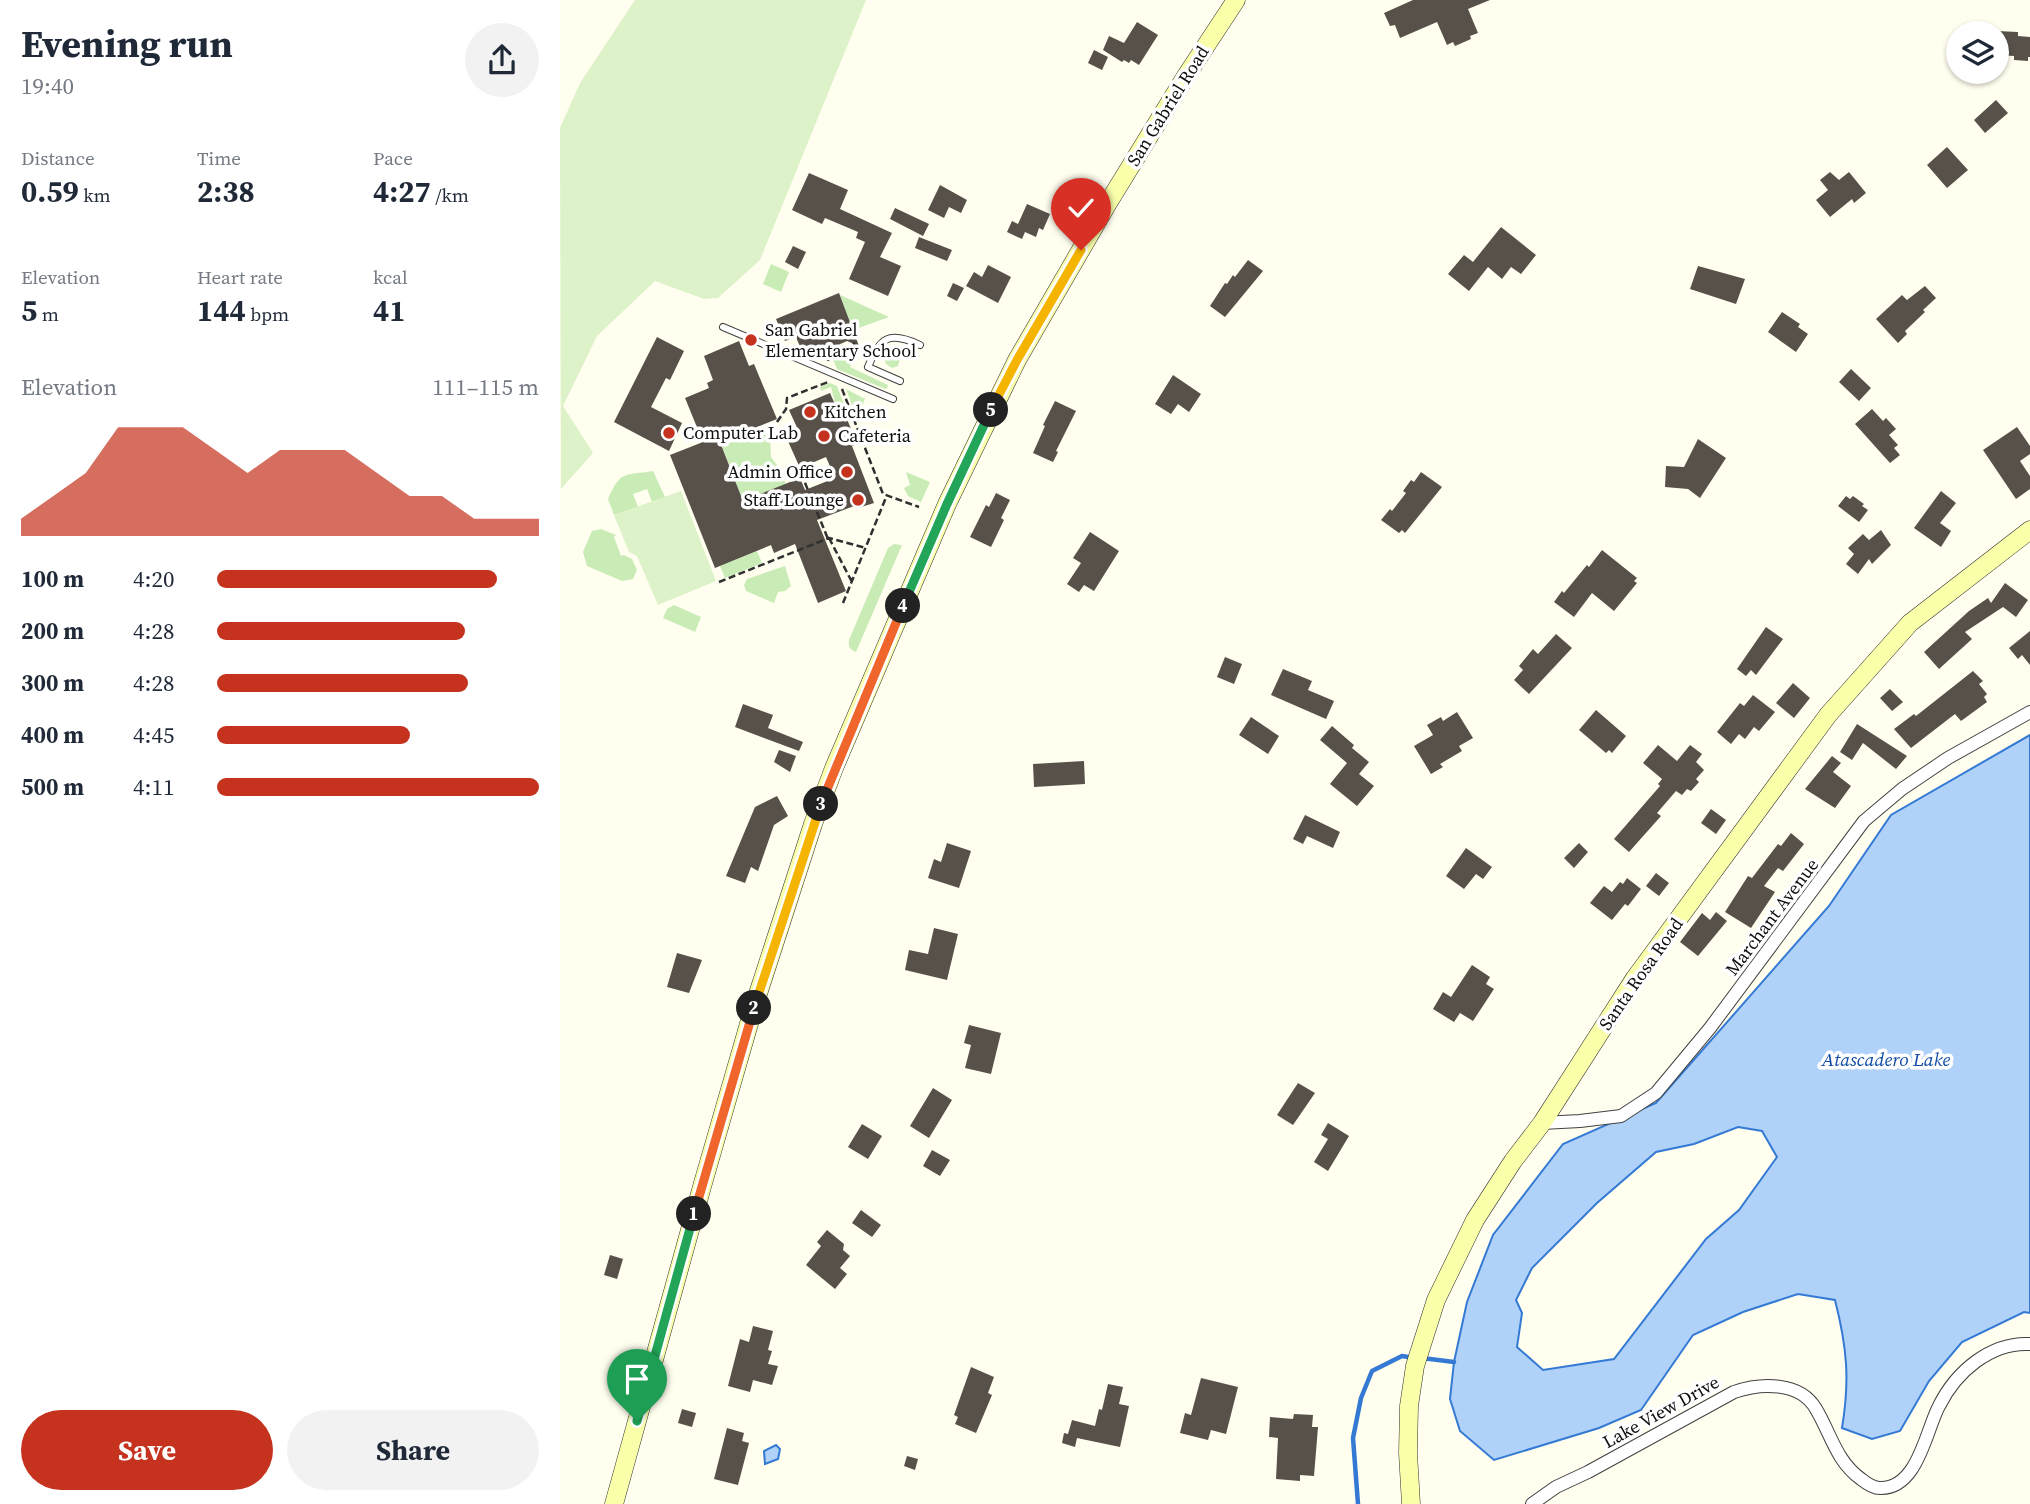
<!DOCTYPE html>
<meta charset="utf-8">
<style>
body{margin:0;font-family:"Source Serif 4",serif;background:#f2f2f3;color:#1f2937;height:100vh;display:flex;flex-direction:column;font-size:26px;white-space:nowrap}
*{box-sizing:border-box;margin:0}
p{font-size:23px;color:#747a83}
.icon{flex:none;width:38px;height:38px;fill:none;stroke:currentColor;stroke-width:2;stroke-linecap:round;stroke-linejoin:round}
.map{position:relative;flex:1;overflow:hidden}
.drawer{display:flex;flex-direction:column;background:#fff;width:560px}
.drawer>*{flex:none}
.buttons{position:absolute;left:1386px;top:21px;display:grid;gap:14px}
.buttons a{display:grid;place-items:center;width:63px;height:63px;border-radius:50%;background:#fff;box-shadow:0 2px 5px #0004;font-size:35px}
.pin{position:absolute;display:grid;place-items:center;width:60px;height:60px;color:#fff;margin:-72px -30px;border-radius:50% 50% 50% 0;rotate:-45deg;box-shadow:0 0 7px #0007}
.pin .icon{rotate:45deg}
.km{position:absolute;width:35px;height:35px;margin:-18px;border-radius:50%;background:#222;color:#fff;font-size:19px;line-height:35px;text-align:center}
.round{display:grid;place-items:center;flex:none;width:74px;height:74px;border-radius:37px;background:#f2f2f3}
.summary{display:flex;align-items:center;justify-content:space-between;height:119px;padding:0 21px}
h1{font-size:38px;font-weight:700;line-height:52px}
.metrics{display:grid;grid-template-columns:repeat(3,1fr);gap:10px;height:119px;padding:7px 21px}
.metrics div{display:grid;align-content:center}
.metrics b{font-size:30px;font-weight:700}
.metrics small{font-size:19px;font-weight:400}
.metrics p{font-size:19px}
.chart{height:196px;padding:14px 21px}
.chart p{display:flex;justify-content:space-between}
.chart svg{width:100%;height:126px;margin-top:7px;fill:#c5321e;opacity:.7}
.primary-button{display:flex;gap:14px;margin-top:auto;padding:14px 21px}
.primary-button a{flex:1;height:80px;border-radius:42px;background:#c5321e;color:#fff;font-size:28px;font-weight:700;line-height:80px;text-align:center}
.primary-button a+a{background:#f2f2f3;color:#1f2937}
ul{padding:0 21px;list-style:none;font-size:23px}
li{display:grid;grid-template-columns:112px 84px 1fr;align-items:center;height:52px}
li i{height:18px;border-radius:9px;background:#c5321e}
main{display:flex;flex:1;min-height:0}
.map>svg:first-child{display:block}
</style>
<main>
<section class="drawer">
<div class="summary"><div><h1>Evening run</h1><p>19:40</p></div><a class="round"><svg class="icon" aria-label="share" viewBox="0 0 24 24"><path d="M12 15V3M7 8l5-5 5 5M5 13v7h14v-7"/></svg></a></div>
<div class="metrics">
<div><p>Distance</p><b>0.59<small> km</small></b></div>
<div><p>Time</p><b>2:38</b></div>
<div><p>Pace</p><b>4:27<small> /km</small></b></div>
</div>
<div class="metrics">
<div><p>Elevation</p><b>5<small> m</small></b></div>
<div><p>Heart rate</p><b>144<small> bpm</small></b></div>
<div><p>kcal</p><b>41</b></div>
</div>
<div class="chart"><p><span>Elevation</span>111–115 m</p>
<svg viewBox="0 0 160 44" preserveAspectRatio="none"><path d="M0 44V38L10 30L20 22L30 6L40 6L50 6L60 14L70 22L80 14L90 14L100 14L110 22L120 30L130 30L140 38L150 38L160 38V44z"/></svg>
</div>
<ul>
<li><b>100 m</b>4:20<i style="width:87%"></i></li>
<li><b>200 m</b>4:28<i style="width:77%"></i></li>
<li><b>300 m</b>4:28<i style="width:78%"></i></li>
<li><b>400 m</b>4:45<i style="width:60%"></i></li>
<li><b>500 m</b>4:11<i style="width:100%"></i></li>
</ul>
<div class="primary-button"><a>Save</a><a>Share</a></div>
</section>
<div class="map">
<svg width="1470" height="1504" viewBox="0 0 1470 1504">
<rect width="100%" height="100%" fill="#fffeef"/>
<path fill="#c9ecb6" d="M211 264 229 272 221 292 203 284Z
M280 295 329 317 293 330Z
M336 349 342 352 338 366 332 368 326 364 324 358 327 353Z
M293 351 295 355 290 367 328 385 327 388 325 389 277 369 273 359Z
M270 383 277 386 284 404 276 407 271 387 261 391 260 387Z
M286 389 305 399 297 418Z
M204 430 206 436 210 437 211 457 225 476 223 478 226 484 183 501 162 446Z
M93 471 105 497 92 502 87 489 73 494 78 507 54 515 48 499C61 469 65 476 93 471Z
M346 472 370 482 361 502 348 496 344 488 350 485Z
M41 529 56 535 54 537 61 556 64 555 72 559 77 570 73 579 62 581 27 566 23 552 32 531Z
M334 544 342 545 296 652C290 650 288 646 289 640L328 548Z
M197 551 202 563 165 578 160 566Z
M225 566 231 586 225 591 218 592 214 603 186 591 184 585 187 579Z
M114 605 141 617 135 632 103 618 107 609Z"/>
<path fill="#ddf2c8" d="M75 0H306L200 260 158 298 144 299 95 281 37 336 3 406 33 453 1 489 0 128 20 83Z
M121 491 156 581 98 605 77 556 69 552 54 515Z"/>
<path fill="#b0d2f9" stroke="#347ad4" stroke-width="2" fill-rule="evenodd" d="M1470 735V1313L1464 1312 1402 1342 1369 1381 1340 1431 1312 1439 1282 1428C1290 1380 1287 1347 1275 1300L1238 1294 1183 1312 1133 1335 1081 1410 1039 1428 934 1460 900 1431 890 1399 894 1362 907 1302 933 1235 1003 1144 1096 1103 1269 906 1331 815ZM1178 1127 1202 1131 1217 1157 1179 1210 1146 1239 1054 1359 983 1370 957 1347 962 1313 956 1300 972 1268 1037 1203 1096 1152 1134 1144Z
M216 1445 220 1449 218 1459 205 1464 204 1451Z"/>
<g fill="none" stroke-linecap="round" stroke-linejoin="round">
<path stroke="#347ad4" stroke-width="4.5" d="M862 1358 894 1362
M798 1504 793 1438 801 1398 812 1371 842 1356 854 1358"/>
</g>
<path fill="#57514a" d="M853 0H930L908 9 918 33 910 36 911 39 895 46 893 42 887 45 877 22 840 38 835 25 830 26 824 13Z
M577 22 598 35 579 65 571 60 569 63 564 60 562 62 543 50 549 36 564 43Z
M1437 31 1458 32V36L1470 37V57H1468V61L1454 60V56L1437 55Z
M534 50 548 57 542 70 528 63Z
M1436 100 1448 113 1425 133 1414 120Z
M1387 147 1408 170 1387 188 1367 165Z
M1270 172 1279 180 1289 172 1306 193 1294 203 1292 199 1270 217 1256 200 1268 190 1260 180Z
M249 173 288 190 280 209 332 233 320 257 341 266 328 296 289 279 305 242 296 238 298 232 265 218 262 224 232 210Z
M380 185 407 200 401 213 389 207 384 218 368 210Z
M467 204 490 214 483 230 479 228 476 237 465 232 462 239 447 232 452 221 458 224Z
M335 208 369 224 363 236 330 219Z
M941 227 976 255 961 274 951 267 942 279 928 267 909 291 888 274 904 255 913 262Z
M359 237 392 250 387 261 355 248Z
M233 246 246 252 238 269 225 262Z
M688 260 703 271 665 317 650 306 665 283 667 284 673 275 675 277Z
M428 265 451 277 438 303 406 286 414 272 422 277Z
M1138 266 1185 279 1176 304 1130 289Z
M393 283 404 288 397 301 387 296Z
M1365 286 1376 298 1363 310 1365 312 1345 331 1347 334 1338 343 1316 319 1342 295 1347 300Z
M279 293 299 346 287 341 269 349 271 353 258 358 254 350 243 354 236 337 225 341 216 319Z
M1222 312 1240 324 1238 327 1248 334 1236 352 1208 332Z
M97 337 124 351 110 380 106 378 91 407 122 423 109 451 54 422Z
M179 341 189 366 194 364 217 419 160 442 183 501 240 478 245 490 275 478 266 457 240 468 227 439 240 434 229 410 270 393 278 411 283 409 297 444 292 446 314 503 298 508 294 506 257 520 286 591 258 603 235 544 214 553 211 545 155 568 110 455 143 442 125 398 149 388 147 383 153 380 144 356Z
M1291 369 1311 388 1299 401 1279 382Z
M613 375 641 394 629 412 618 404 611 414 595 404Z
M495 401 516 411 496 451 498 452 493 462 473 453 485 426 483 425Z
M1312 409 1323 421 1326 418 1336 429 1329 435 1338 445 1334 448 1340 455 1330 463 1295 424Z
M1457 427 1470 446V454L1460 461 1470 476V489L1456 499 1423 450Z
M1138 439 1166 458 1140 498 1128 489 1105 487 1106 466 1124 467Z
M861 472 882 487 845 533 842 530 839 533 821 520 830 509 832 511 846 493 843 491 851 480 854 482Z
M1381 491 1396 503 1380 523 1391 531 1381 547 1354 528Z
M436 493 450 500 441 518 444 520 431 547 410 537 426 505 429 507Z
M1286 496 1290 499 1293 496 1304 504 1302 506 1308 510 1299 522 1278 506Z
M1321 530 1331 545 1312 564 1309 559 1298 574 1286 564 1294 554 1288 548 1303 534 1309 540Z
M530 532 559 551 534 591 524 585 519 592 507 584 521 563 513 558Z
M1042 550 1077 578 1074 581 1077 583 1054 611 1032 593 1014 617 994 602 1002 591 1004 593 1027 565 1029 567Z
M1445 583 1468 600 1456 617 1443 607 1405 632 1412 639 1379 669 1364 652 1409 611 1428 598 1431 603Z
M1206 627 1223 639 1196 675 1191 670 1186 676 1177 669Z
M1470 631V665L1462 655 1458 659 1449 648Z
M996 634 1012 648 969 694 954 680 963 670 959 666 973 649 978 654Z
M665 657 682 664 674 684 657 677Z
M723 669 752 681 748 690 774 701 766 719 711 695Z
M1413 671 1423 681 1419 684 1427 694 1424 697 1427 702 1401 721 1395 714 1351 748 1334 729 1354 714 1356 716Z
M1233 683 1250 698 1234 718 1216 703Z
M1330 689 1343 702 1332 711 1320 698Z
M1193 695 1215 712 1199 731 1194 727 1185 739 1179 734 1171 744 1157 732 1180 703 1184 706Z
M183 704 213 715 208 728 243 742 239 751 175 727Z
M1036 710 1066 736 1052 753 1049 750 1046 753 1019 730Z
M897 712 913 738 899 746 902 751 880 764 883 767 871 774 854 746 873 735 867 725 881 717 883 721Z
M691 717 719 736 708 754 679 735Z
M1297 724 1347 756 1336 769 1303 743 1292 760 1280 752Z
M772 726 794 745 792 748 809 762 799 774 814 786 797 806 770 784 787 763 760 740Z
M1098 745 1117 761 1130 745 1142 754 1136 762 1144 770 1136 779 1139 782 1131 791 1127 789 1122 795 1116 791 1097 813 1101 816 1069 852 1054 839 1100 786 1098 784 1102 779 1083 763Z
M219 750 236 756 230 772 214 762Z
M1272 756 1281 763 1273 772 1291 786 1275 808 1245 789Z
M524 761 525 784 474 787 473 764Z
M217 796 228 816 214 825 198 871 191 867 185 883 166 876 195 807Z
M1151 809 1166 820 1156 834 1141 823Z
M745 815 780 832 773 848 747 836 743 844 733 839Z
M1231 833 1244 844 1223 871 1218 868 1204 886 1215 892 1191 928 1165 912 1188 876 1192 878 1218 844 1221 846Z
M387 843 411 851 399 888 368 878 374 859 381 862Z
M1019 843 1028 852 1014 868 1004 858Z
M906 848 932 867 923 879 916 874 904 889 886 876Z
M1096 873 1109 883 1099 896 1086 886Z
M1067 878 1081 889 1068 906 1065 904 1052 920 1030 903 1044 886 1052 892 1060 882 1063 884Z
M1156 912 1167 921 1138 956 1120 942 1142 913 1150 920Z
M374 928 398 934 387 980 345 970 349 950 368 954Z
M117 953 142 960 129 993 107 987Z
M912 965 930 977 926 984 934 989 913 1021 900 1013 894 1022 873 1009 883 992 891 997Z
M409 1025 441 1033 431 1074 405 1068 411 1045 404 1043Z
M738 1083 755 1093 733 1125 717 1115Z
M373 1088 392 1100 369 1138 350 1126Z
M768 1123 789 1136 768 1171 754 1162 768 1139 761 1135Z
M302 1124 322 1136 308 1159 288 1147Z
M372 1150 390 1160 380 1176 363 1166Z
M301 1210 321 1225 312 1237 292 1223Z
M267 1230 284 1244 283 1250 290 1256 280 1268 287 1274 275 1289 246 1265 261 1246 257 1242Z
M50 1255 63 1259 57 1279 44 1275Z
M193 1326 213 1331 208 1350 212 1351 208 1364 218 1366 212 1385 193 1380 190 1392 168 1386 180 1339 189 1342Z
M411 1367 434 1377 428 1393 432 1395 416 1433 395 1424 398 1417 394 1415Z
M641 1378 678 1387 666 1434 651 1430 648 1440 620 1433 625 1413 631 1415Z
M548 1384 563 1387 559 1404 569 1406 560 1447 517 1438 515 1447 502 1443 504 1433 508 1434 512 1420 535 1426 539 1409 542 1410Z
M122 1409 136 1413 132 1427 118 1423Z
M734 1414 753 1415 752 1427H758L754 1476 740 1475V1481L716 1479 718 1438 709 1437 710 1417 733 1419Z
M167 1428 184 1433 182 1441 189 1443 178 1485 154 1479Z
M347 1456 358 1459 355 1470 344 1466Z"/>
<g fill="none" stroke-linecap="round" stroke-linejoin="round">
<defs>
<path id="lane" d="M163 327 333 399
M340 381 308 367C320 338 328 330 360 345"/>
<path id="street" d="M982 1123 1020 1121 1061 1116 1096 1093 1150 1028 1304 821 1342 789 1388 758 1470 712
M972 1504 996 1487 1028 1472 1174 1392C1200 1383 1240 1381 1256 1409 1271 1434 1276 1461 1301 1479 1306 1483 1314 1488 1320 1488 1358 1489 1366 1430 1379 1406 1396 1372 1430 1342 1470 1344"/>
<path id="secondary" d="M54 1504 143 1183 195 1003 253 824 274 768 387 504 457 360 548 203 626 76 676 0
M851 1504 848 1453 849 1406 855 1366 876 1300 915 1220 953 1161 982 1123 1075 978 1268 715 1350 623 1470 530"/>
</defs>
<use href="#lane" stroke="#414141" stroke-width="8"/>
<use href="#street" stroke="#414141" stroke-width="14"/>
<use href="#secondary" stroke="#303030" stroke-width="19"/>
<path stroke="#303030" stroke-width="2.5" stroke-dasharray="7 3.5" stroke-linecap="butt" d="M268 361 269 357 296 348 293 342
M282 389 323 494 359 507
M217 422 226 409 227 398 268 382
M241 473 268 539
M269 538 292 582
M159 582 269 538 306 548
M283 603 327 495"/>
<use href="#lane" stroke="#fff" stroke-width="6"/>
<use href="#street" stroke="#fff" stroke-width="12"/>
<use href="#secondary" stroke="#faffaa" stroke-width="18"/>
</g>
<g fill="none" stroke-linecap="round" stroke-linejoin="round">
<defs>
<path id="split-1" d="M77 1421 134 1214"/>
<path id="split-2" d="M134 1214 194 1008"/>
<path id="split-3" d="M194 1008 261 804"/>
<path id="split-4" d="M261 804 343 606"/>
<path id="split-5" d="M343 606 387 504 431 410"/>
<path id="split-6" d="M431 410 457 360 521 250"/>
</defs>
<use href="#split-1" stroke="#fff" stroke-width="14"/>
<use href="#split-2" stroke="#fff" stroke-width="14"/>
<use href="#split-3" stroke="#fff" stroke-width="14"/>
<use href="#split-4" stroke="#fff" stroke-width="14"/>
<use href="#split-5" stroke="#fff" stroke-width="14"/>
<use href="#split-6" stroke="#fff" stroke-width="14"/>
<use href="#split-1" stroke="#22a559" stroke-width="9"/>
<use href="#split-2" stroke="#f0652b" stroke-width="9"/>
<use href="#split-3" stroke="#f5b400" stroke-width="9"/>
<use href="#split-4" stroke="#f0652b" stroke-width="9"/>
<use href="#split-5" stroke="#22a559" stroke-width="9"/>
<use href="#split-6" stroke="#f5b400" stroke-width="9"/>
</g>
<g fill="#c5321e" stroke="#fff" stroke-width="2.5">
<circle cx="191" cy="340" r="7"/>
<circle cx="250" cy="412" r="7"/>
<circle cx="109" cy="433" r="7"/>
<circle cx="264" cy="436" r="7"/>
<circle cx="287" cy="472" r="7"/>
<circle cx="298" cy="500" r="7"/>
</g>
<g text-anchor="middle" stroke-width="7" stroke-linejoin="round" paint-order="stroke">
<g font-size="18" fill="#0e0e0e" stroke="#fff">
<text transform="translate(608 106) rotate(-58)" y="6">San Gabriel Road</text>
<text transform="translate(1212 917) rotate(-53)" y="6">Marchant Avenue</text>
<text transform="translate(1081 974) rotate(-55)" y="6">Santa Rosa Road</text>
<text transform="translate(1101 1412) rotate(-29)" y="6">Lake View Drive</text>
</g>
<g font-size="18" fill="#0e0e0e" stroke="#fff" text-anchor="start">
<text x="205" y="336">San Gabriel<tspan x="205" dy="21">Elementary School</tspan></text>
<text x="264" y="418">Kitchen</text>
<text x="123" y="439">Computer Lab</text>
<text x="278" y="442">Cafeteria</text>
<text x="273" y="478" text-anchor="end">Admin Office</text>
<text x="284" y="506" text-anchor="end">Staff Lounge</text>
</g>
<g font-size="19" font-style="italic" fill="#104ca6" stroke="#fff">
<text x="1326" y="1066">Atascadero Lake</text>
</g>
</g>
</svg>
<div class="buttons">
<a><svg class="icon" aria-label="layers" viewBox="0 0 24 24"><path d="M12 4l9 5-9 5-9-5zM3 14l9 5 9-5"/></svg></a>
</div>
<div class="pin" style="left:77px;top:1421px;background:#1e9e55"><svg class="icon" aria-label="arrive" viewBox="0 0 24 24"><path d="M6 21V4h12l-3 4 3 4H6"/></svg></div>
<div class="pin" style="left:521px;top:250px;background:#d93025"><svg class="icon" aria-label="check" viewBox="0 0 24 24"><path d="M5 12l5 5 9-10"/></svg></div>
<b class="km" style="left:134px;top:1214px">1</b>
<b class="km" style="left:194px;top:1008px">2</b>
<b class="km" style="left:261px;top:804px">3</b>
<b class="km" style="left:343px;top:606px">4</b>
<b class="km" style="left:431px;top:410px">5</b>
</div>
</main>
